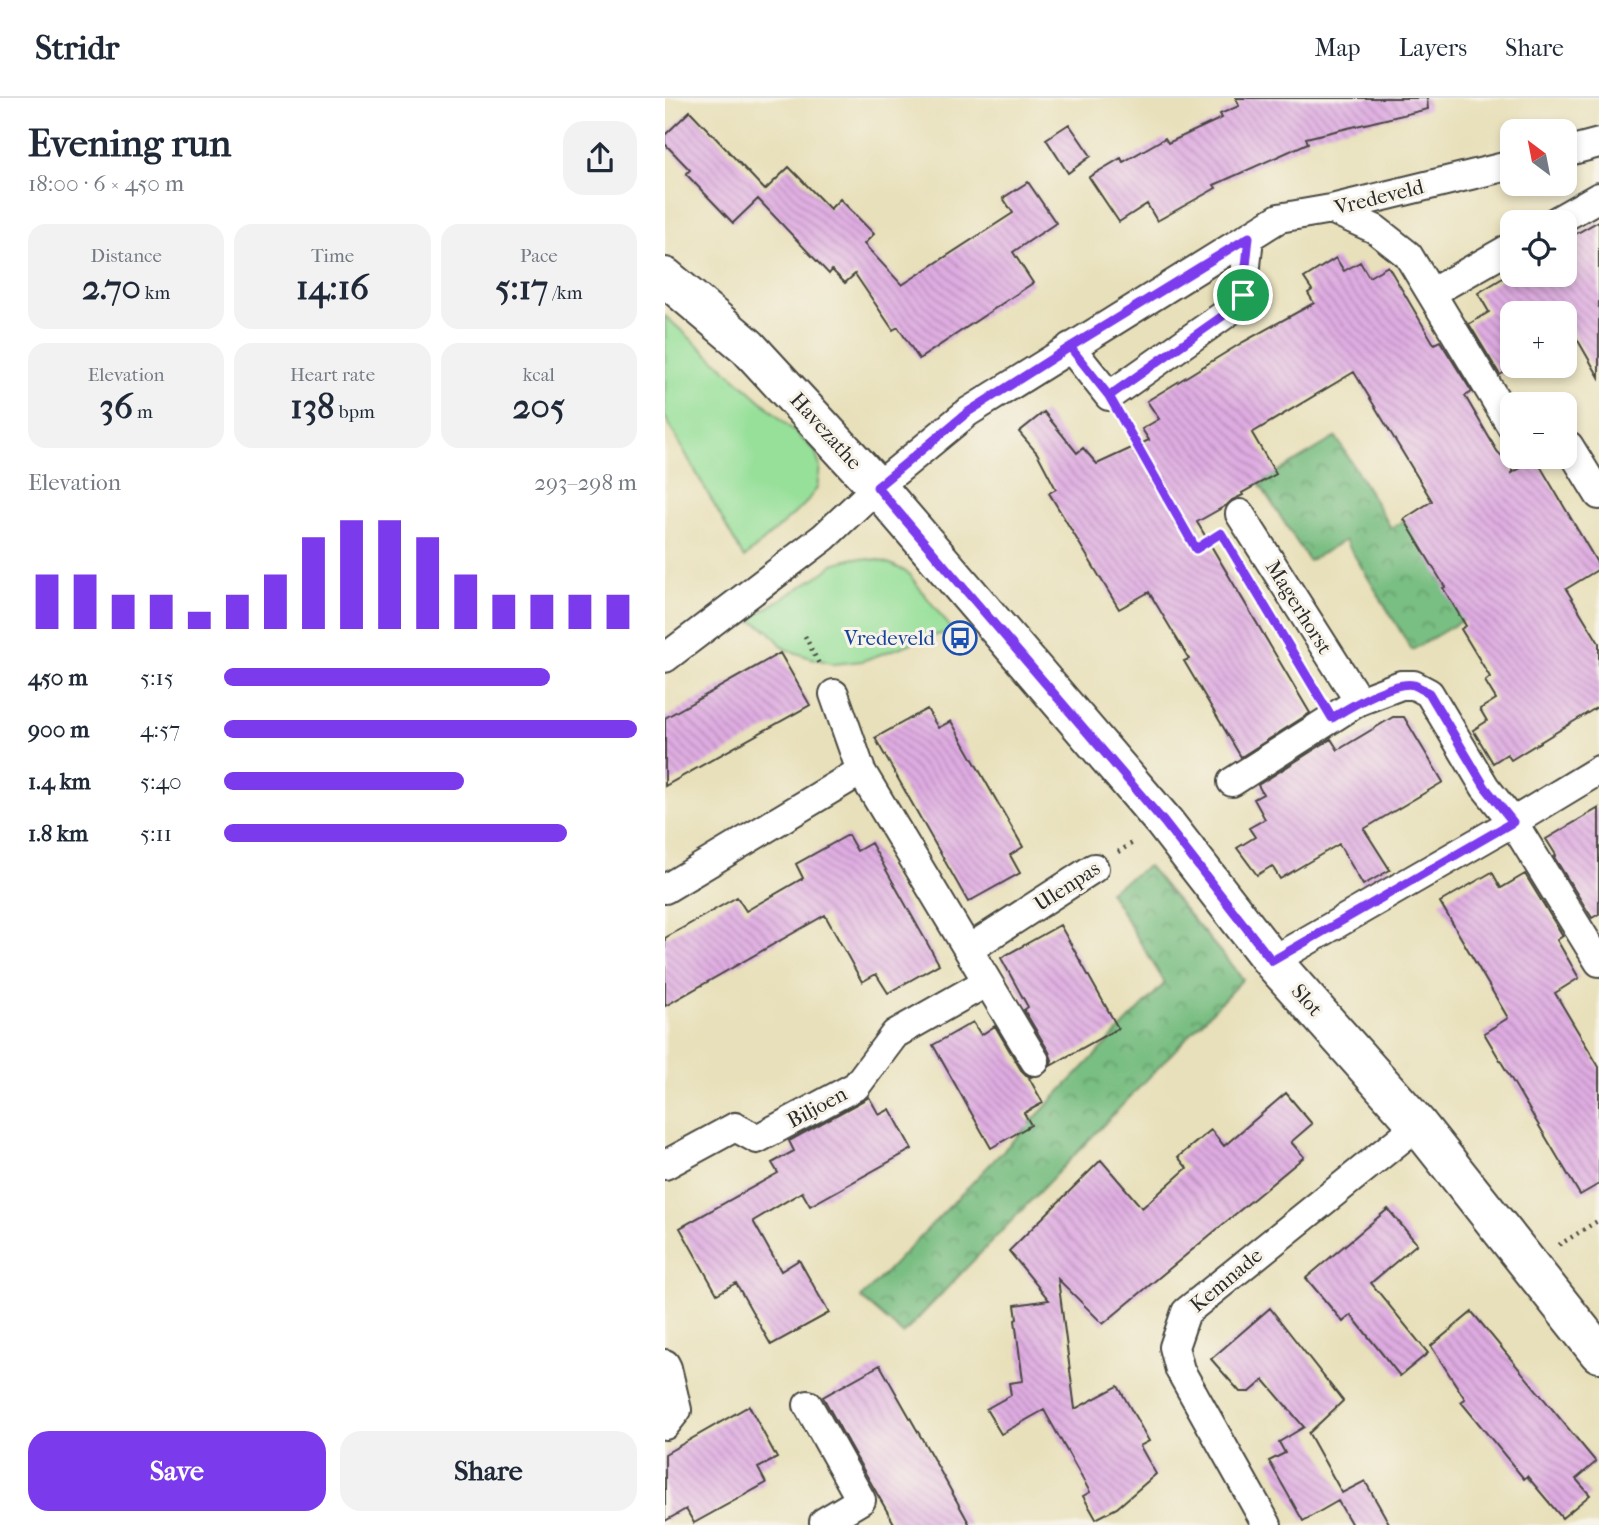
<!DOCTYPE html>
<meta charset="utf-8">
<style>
body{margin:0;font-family:"IM FELL French Canon",serif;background:#f2f2f3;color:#1f2937;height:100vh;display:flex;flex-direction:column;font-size:26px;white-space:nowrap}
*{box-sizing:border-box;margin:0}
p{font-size:23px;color:#747a83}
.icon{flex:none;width:38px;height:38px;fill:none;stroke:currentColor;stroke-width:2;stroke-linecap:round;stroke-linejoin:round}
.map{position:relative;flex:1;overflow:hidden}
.sheet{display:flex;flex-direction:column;background:#fff;width:665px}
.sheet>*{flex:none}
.needle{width:46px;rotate:328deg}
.tools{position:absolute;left:835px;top:21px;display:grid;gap:14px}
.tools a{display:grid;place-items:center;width:77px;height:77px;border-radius:14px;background:#fff;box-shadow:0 4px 10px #0003;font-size:35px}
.pin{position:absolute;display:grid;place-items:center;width:60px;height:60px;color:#fff;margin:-30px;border:4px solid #fff;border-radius:50%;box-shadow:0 2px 7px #0007}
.round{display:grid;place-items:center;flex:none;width:74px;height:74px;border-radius:21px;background:#f2f2f3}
.overview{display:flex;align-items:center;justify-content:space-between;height:119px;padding:0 28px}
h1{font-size:38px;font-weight:800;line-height:52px}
.figures{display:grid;grid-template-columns:repeat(3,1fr);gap:10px;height:119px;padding:7px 28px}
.figures div{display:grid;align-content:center;border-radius:18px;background:#f2f2f3;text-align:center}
.figures b{font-size:35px;font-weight:800}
.figures small{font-size:19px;font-weight:400}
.figures p{font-size:19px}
.chart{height:196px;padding:14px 28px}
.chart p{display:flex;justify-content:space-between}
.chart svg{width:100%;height:126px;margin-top:7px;stroke:#7c3aed;stroke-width:6}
.button{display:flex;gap:14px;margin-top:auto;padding:14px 28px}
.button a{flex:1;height:80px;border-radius:21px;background:#7c3aed;color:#fff;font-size:28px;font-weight:800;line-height:80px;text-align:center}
.button a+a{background:#f2f2f3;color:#1f2937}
ul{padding:0 28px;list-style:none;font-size:23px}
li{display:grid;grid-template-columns:112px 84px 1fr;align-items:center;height:52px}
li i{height:18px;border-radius:9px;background:#7c3aed}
header{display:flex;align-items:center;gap:42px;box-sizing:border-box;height:98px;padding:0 35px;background:#fff;border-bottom:2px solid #e0e1e3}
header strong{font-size:33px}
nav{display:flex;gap:38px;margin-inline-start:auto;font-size:24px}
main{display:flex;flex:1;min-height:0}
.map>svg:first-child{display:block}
</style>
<header>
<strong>Stridr</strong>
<nav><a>Map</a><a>Layers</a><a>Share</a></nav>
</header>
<main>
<section class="sheet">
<div class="overview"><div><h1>Evening run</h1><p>18:00 · 6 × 450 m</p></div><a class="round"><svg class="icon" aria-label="share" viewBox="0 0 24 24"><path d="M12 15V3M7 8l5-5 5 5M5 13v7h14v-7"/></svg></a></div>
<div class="figures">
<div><p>Distance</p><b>2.70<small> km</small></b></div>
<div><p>Time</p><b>14:16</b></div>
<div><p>Pace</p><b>5:17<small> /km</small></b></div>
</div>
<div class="figures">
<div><p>Elevation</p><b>36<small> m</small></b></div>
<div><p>Heart rate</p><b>138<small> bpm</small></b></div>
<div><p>kcal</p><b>205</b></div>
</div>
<div class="chart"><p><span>Elevation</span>293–298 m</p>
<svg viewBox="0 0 160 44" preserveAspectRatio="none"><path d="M5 44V25M15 44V25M25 44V32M35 44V32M45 44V38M55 44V32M65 44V25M75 44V12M85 44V6M95 44V6M105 44V12M115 44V25M125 44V32M135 44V32M145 44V32M155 44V32"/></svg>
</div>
<ul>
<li><b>450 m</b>5:15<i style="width:79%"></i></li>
<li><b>900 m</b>4:57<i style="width:100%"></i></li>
<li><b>1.4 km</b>5:40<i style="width:58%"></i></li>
<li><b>1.8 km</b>5:11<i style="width:83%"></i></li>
</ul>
<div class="button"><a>Save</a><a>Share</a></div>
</section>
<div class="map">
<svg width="934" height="1427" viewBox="0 0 934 1427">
<defs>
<pattern id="forest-crowns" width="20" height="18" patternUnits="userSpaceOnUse" patternTransform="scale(1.75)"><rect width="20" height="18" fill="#79be82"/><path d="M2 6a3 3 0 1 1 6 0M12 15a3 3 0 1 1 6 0" fill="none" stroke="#639b6b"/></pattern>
<pattern id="building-back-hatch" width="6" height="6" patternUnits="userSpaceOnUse" patternTransform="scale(1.75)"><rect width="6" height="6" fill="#dface2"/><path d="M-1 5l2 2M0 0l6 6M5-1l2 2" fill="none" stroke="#b58cb7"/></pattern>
</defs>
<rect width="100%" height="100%" fill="#f7f3e8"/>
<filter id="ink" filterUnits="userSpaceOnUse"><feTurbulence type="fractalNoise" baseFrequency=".0143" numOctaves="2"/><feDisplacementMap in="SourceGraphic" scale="14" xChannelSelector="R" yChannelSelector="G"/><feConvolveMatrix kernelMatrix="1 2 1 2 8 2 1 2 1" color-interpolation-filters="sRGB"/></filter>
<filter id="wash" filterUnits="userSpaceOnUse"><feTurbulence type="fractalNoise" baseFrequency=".00686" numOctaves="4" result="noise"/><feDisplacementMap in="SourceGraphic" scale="28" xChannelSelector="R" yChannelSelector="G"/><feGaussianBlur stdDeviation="1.57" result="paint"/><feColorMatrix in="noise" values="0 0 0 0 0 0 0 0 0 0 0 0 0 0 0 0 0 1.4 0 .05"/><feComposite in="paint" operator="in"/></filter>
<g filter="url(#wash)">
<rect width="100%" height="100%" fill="#e8e0ba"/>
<path fill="#97e09a" stroke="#618662" stroke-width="2" d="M0 218 103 309 150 353 155 369 152 390 139 407 79 460 0 319Z
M188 460 213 462 228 467 243 475 288 533 264 539 197 563 169 566 143 559 120 551 105 534 92 525 83 522 161 473 168 466Z"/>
<path fill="url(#forest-crowns)" stroke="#527456" stroke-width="2" d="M671 339 726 430 755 413 815 512 747 552 680 442 644 463 594 385Z
M483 768 578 881 238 1236 196 1200 500 885 444 793Z"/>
<g id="blocks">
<path fill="url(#building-back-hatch)" d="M571 0H762L763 11 641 40 643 45 549 87 551 90 492 123 482 106 454 124 424 79 456 60 458 64 500 40 503 45 557 20 555 16 574 8Z
M25 13 100 92 124 69 165 111 175 101 209 136 199 146 237 187 348 115 338 100 363 84 391 125 348 154 368 185 254 261 233 229 228 232 190 176 180 185 167 172 164 176 93 101 68 125 21 76 25 72 0 46V37Z
M404 26 426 58 403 75 381 41Z
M934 123V279L900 220V215H847V270L835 277 804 226 824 214 813 195 843 177H900V142Z
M671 160 679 173 695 164 704 179 723 168 769 246 775 243 807 294 800 298 832 353 837 359 847 353V375L871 361 934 468V471L901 491 934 545V608L846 662 842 656 828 665 808 632 822 623 815 611 831 601 820 583 825 579 796 531 801 528 778 490 780 489 739 421 767 403 689 274 587 335 611 376 577 395 578 397 567 402 562 407 532 424 645 615 576 659 519 563 524 561 484 494 454 511 384 395 391 391 372 355 354 334 379 314 412 355 418 350 432 366 484 342 477 331 494 321 482 303 578 244 649 205 643 195 647 192 639 180Z
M115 555 145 607 0 688V620Z
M262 611 273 630 286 623 358 749 345 757 355 775 303 804 210 640Z
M728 619H739L778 684 699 731 725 772 698 787 674 746 615 781 607 768 592 777 572 750 590 739 584 730 600 721 589 701 598 696 593 687 666 641 673 652Z
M934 710V816L927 820 889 759 891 757 881 741Z
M183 737 192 753 206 745 274 866 223 895 211 876 197 884 160 817 0 908V840L72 799 81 813 138 780 131 766Z
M827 774 836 790 860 776 898 838 892 842 914 880 890 895 934 969V1086L915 1097 819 935 843 920 775 804Z
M395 827 453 930 385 968 387 962 384 954 359 912 363 909 336 860Z
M308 924 316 937 330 928 356 972 361 977 366 979 364 980 378 1005 359 1015 366 1027 326 1050 268 947Z
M621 995 647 1026 626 1044 639 1059 438 1226 393 1181 410 1311 453 1288 484 1343 475 1348 491 1376 452 1410 431 1421 418 1398 425 1394 379 1312 336 1336 321 1311 346 1297 344 1285 358 1283 350 1222 352 1221 350 1207 384 1202 344 1153 436 1062 477 1110 522 1070 513 1059 546 1032 559 1048Z
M204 999 214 1017 225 1011 247 1051 145 1108 137 1094 88 1123 116 1173 134 1162 164 1215 106 1247 71 1185 52 1196 15 1130 113 1075 107 1065 129 1053 124 1043Z
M723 1111 752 1146 706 1185 763 1255 735 1278 686 1217 678 1224 641 1180Z
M605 1210 678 1303 644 1335 643 1334 677 1395 700 1383 725 1427H687L673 1403 638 1423 604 1363 620 1355 614 1344 639 1329 599 1282 585 1294H575L546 1261Z
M807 1214 931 1364 911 1381 925 1397 897 1420 862 1378 859 1381 796 1304 800 1301 766 1248Z
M215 1267 273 1369 305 1427H230L183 1345 158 1299Z
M84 1308 112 1360 93 1370 101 1385 29 1425 21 1411 0 1423V1356Z"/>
</g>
</g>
<g filter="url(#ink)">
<use href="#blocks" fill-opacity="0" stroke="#474640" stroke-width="2"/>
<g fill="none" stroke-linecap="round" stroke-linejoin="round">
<defs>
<path id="street" d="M900 54 934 45
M666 111 710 131 743 157 847 329
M890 124 934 99
M766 195 847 149
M405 249 444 298 569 210 578 197 584 139
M900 347 904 348 934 397
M575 416 694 603
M0 560 159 439 212 389 303 314 614 120 666 111 847 67
M169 596 196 673 370 963
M567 684 694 603 736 587H749L764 595 820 689 848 724 934 864
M0 791 196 673
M304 851 429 770
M607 863 848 724 934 672
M0 1067 70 1029 92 1041 191 988 230 936 322 884
M0 1266 2 1270 12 1312 0 1327
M143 1307 196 1402 159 1424 161 1427
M602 1427 515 1272 509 1249 521 1214 753 1027"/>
<path id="secondary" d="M0 179 83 249 212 389 499 724 607 863 753 1027 934 1255"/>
</defs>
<use href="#street" stroke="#474640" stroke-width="32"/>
<use href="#secondary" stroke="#474640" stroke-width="42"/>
<path stroke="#474640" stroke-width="4.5" stroke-dasharray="2 5" stroke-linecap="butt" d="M458 323 531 451 554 437
M140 538 155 568
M453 754 469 744
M894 1147 934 1122"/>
<use href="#street" stroke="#fff" stroke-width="28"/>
<use href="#secondary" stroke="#fff" stroke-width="38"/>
</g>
</g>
<g fill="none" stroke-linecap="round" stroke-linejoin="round" filter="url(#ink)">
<defs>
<path id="route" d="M578 197 569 210 444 298 405 249 303 314 212 389 499 724 607 863 848 724 820 689 764 595C760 593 754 589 749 587 729 582 685 609 667 620L556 435 531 451 444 298 405 249 584 139 578 197"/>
</defs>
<use href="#route" stroke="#fff" stroke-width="14"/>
<use href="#route" stroke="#7c3aed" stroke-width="9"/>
</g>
<defs>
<symbol id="bus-ring" viewBox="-11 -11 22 22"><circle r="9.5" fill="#f7f3e8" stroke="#1a4fb4" stroke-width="1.5"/><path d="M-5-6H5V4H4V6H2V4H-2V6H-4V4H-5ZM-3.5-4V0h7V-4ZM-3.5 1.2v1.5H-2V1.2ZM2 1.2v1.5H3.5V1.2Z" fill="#1a4fb4"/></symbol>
</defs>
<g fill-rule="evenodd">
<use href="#bus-ring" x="276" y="521" width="38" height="38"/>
</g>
<g text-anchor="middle" stroke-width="6" stroke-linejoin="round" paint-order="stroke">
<g font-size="21" fill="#2b2b2b" stroke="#f7f3e8">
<text transform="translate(714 99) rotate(-14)" y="7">Vredeveld</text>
<text transform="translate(161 333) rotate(48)" y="7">Havezathe</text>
<text transform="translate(634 509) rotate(58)" y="7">Magerhorst</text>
<text transform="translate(402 788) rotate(-33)" y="7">Ulenpas</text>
<text transform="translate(642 902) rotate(48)" y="7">Slot</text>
<text transform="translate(152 1009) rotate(-28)" y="7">Biljoen</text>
<text transform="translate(561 1182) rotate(-40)" y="7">Kemnade</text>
</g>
<g font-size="21" fill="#164399" stroke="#f7f3e8" text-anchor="end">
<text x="270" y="547">Vredeveld</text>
</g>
</g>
</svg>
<div class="tools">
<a><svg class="needle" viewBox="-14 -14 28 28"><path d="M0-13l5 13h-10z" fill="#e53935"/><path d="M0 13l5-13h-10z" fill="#747a83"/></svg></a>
<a><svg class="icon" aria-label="locate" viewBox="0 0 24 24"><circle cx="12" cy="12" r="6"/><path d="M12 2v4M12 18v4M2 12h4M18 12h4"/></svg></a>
<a>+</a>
<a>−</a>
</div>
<div class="pin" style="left:578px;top:197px;background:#1e9e55"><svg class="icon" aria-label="arrive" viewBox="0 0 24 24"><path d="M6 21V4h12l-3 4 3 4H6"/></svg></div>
</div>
</main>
